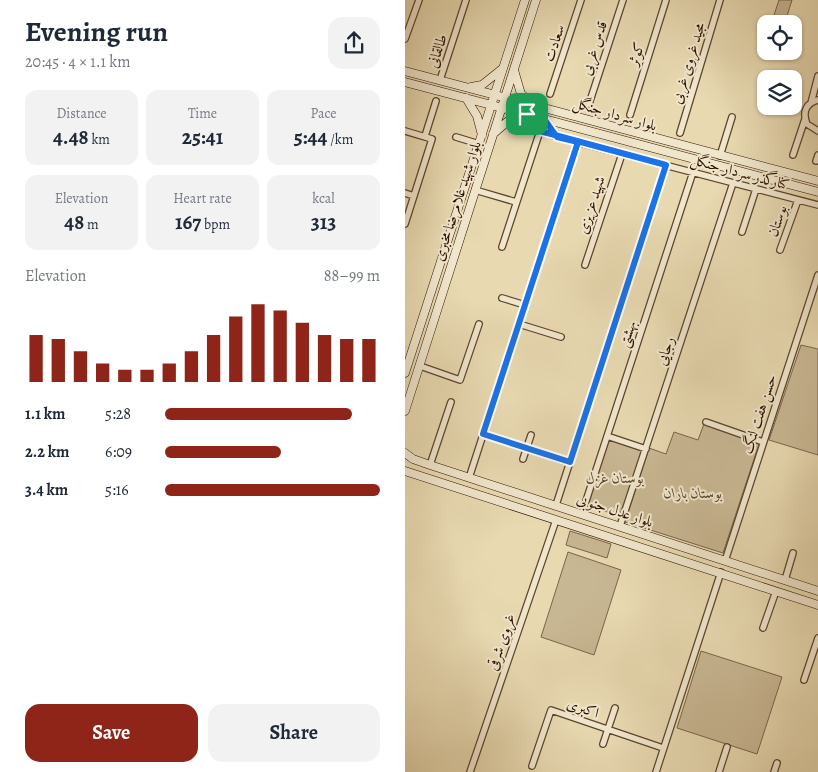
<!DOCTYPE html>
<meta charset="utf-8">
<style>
body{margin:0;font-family:Alegreya,Amiri,serif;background:#f2f2f3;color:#1f2937;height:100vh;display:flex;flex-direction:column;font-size:19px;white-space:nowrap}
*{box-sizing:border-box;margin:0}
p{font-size:16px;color:#747a83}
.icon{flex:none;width:28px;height:28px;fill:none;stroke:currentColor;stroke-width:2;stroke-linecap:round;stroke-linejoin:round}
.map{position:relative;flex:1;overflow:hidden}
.drawer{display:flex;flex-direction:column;background:#fff;width:405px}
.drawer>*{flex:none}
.controls{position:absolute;left:352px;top:15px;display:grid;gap:10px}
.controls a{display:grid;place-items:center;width:45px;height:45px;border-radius:10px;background:#fff;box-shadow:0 1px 4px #0004;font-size:25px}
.pin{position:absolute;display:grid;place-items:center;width:42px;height:42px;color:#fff;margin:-21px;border-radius:10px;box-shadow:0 2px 8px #0006}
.round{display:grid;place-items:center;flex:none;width:52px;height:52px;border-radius:15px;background:#f2f2f3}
.summary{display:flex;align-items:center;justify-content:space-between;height:85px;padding:0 25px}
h1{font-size:28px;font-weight:600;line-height:38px}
.metrics{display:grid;grid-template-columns:repeat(3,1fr);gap:8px;height:85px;padding:5px 25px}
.metrics div{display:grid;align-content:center;border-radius:12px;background:#f2f2f3;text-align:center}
.metrics b{font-size:21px;font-weight:600}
.metrics small{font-size:14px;font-weight:400}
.metrics p{font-size:14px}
.chart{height:140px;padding:10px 25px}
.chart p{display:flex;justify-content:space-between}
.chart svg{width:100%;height:90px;margin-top:5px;stroke:#8f2418;stroke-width:6}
.cta{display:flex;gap:10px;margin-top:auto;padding:10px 25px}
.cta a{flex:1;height:58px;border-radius:15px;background:#8f2418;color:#fff;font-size:20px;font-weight:600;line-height:58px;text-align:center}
.cta a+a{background:#f2f2f3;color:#1f2937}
ul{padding:0 25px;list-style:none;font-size:16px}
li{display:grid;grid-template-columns:80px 60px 1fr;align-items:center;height:38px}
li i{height:12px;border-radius:6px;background:#8f2418}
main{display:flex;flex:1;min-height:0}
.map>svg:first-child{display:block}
</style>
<main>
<section class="drawer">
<div class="summary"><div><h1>Evening run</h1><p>20:45 · 4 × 1.1 km</p></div><a class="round"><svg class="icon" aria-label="share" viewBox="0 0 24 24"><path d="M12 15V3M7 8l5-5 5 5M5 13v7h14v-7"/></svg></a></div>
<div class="metrics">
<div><p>Distance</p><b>4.48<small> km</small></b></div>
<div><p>Time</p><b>25:41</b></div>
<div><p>Pace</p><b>5:44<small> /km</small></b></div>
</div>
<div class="metrics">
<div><p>Elevation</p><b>48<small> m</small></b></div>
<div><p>Heart rate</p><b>167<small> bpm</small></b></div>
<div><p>kcal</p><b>313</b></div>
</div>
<div class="chart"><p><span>Elevation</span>88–99 m</p>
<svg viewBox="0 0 160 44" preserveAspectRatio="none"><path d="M5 44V21M15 44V23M25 44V29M35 44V35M45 44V38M55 44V38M65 44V35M75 44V29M85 44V21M95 44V12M105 44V6M115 44V9M125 44V15M135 44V21M145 44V23M155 44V23"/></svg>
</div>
<ul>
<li><b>1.1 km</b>5:28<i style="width:87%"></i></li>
<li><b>2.2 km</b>6:09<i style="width:54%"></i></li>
<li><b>3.4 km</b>5:16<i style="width:100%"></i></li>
</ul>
<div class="cta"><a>Save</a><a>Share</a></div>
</section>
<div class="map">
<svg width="413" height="772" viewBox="0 0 413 772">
<rect width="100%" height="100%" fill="#e8d9b1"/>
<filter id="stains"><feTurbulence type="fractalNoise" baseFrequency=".004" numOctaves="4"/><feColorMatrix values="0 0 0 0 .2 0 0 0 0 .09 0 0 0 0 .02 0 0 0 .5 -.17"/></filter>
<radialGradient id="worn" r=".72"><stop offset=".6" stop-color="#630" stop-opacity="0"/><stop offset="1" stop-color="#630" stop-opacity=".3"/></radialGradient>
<path fill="#c8b793" stroke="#7a644a" d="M374 0H387L380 22 368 18Z
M396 345 413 349V455L364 440Z
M299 424 354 444 318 553 220 522 244 448 261 454 269 432 293 440Z
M203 439 238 450 216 517 183 505Z
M165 531 206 544 202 558 161 545Z
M163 552 216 570 189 655 136 637Z
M296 651 377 677 352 754 272 728Z"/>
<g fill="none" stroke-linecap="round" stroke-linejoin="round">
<defs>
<path id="street" d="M0 39 14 0
M35 80 61 0
M145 94 176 0
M413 100C401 103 397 112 402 124L413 131
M406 103 413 76
M184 104 218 0
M122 114C129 129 138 132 152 137L413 205
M225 115 261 0
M0 131 27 139 0 224
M275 133 315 0
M20 136 31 101
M51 137 74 144
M388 155 400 119
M315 156 327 117
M411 161 413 155
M70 190 111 202
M0 193 9 196
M337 232 351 189
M97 247 135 131
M375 250 393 200
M180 265 217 154
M97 298 120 305
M114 324 156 337
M15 366 55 380 74 324
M301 422 358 442
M78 434 165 463
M202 436 241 449
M118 459 126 435
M25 465 46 402
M64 478 173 142
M180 504 288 172
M151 505 261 165
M215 526 328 183
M320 561 413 275
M380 580 388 553
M358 628 371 591
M399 680 413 638
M198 744 210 708
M127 766 146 710 258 748
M65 772 151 520
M251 772 316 572
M314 772 322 747
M369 772 372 763"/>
<path id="secondary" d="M109 70 116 94 128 103
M0 71 413 181
M0 82 413 192
M66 87 77 85 97 69
M61 98 72 116 77 135
M139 119 152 137
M88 134 103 121 122 114
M0 373 120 0
M0 411 131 0
M0 453 8 459 25 465 413 591
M0 471 413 605"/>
</defs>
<use href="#street" stroke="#5c442d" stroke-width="8"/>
<use href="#secondary" stroke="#2d1201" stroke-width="9"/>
<use href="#street" stroke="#f0e6cc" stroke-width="5.5"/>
<use href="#secondary" stroke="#f0e6cc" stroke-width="8"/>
</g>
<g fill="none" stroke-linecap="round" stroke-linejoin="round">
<defs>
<path id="route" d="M122 114 139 119 152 137 173 142 78 434 165 462 261 165 135 131 126 123 122 114"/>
</defs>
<use href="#route" stroke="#fff" stroke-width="10"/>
<use href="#route" stroke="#1a73e8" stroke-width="6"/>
</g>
<g text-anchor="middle" stroke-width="4" stroke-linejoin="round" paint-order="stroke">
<g font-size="15" fill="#2d1201" stroke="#f0e6cc">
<text transform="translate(149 43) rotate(-72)" y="5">سعادت</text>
<text transform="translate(189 48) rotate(-72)" y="5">قدس غربی</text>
<text transform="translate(32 51) rotate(-72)" y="5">طالقانی</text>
<text transform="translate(231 54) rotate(-72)" y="5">کوثر</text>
<text transform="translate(283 63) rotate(-73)" y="5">مجید غروی غربی</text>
<text transform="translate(210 114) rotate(16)" y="5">بلوار سردار جنگل</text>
<text transform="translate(335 172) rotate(15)" y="5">کنارگذر سردار جنگل</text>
<text transform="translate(52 201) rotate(-72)" y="5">بلوار شهید غلامرضا مخبری</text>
<text transform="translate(186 205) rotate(-72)" y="5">شهید عزیزی</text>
<text transform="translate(372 221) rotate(-71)" y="5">بوستان</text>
<text transform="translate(222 334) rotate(-72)" y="5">بهشتی</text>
<text transform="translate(260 351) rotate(-72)" y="5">رجایی</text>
<text transform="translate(354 414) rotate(-72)" y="5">حسن هفت لنگ</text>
<text transform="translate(210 510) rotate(18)" y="5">بلوار عدل جنوبی</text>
<text transform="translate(96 642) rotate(-71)" y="5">غروی شرقی</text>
<text transform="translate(178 708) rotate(19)" y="5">اکبری</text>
</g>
<g font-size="15" font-style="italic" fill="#5c442d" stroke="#f0e6cc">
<text x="210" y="483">بوستان غزل</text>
<text x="288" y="498">بوستان باران</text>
</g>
</g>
<rect width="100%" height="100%" filter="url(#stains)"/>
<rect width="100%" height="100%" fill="url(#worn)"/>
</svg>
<div class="controls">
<a><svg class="icon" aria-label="locate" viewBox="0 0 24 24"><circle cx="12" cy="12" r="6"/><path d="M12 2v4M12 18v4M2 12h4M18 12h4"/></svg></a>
<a><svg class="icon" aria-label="layers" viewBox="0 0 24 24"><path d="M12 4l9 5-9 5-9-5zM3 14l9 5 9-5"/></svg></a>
</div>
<div class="pin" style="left:122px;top:114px;background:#1e9e55"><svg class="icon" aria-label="arrive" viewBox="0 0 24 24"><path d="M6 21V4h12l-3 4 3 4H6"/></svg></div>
</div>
</main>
